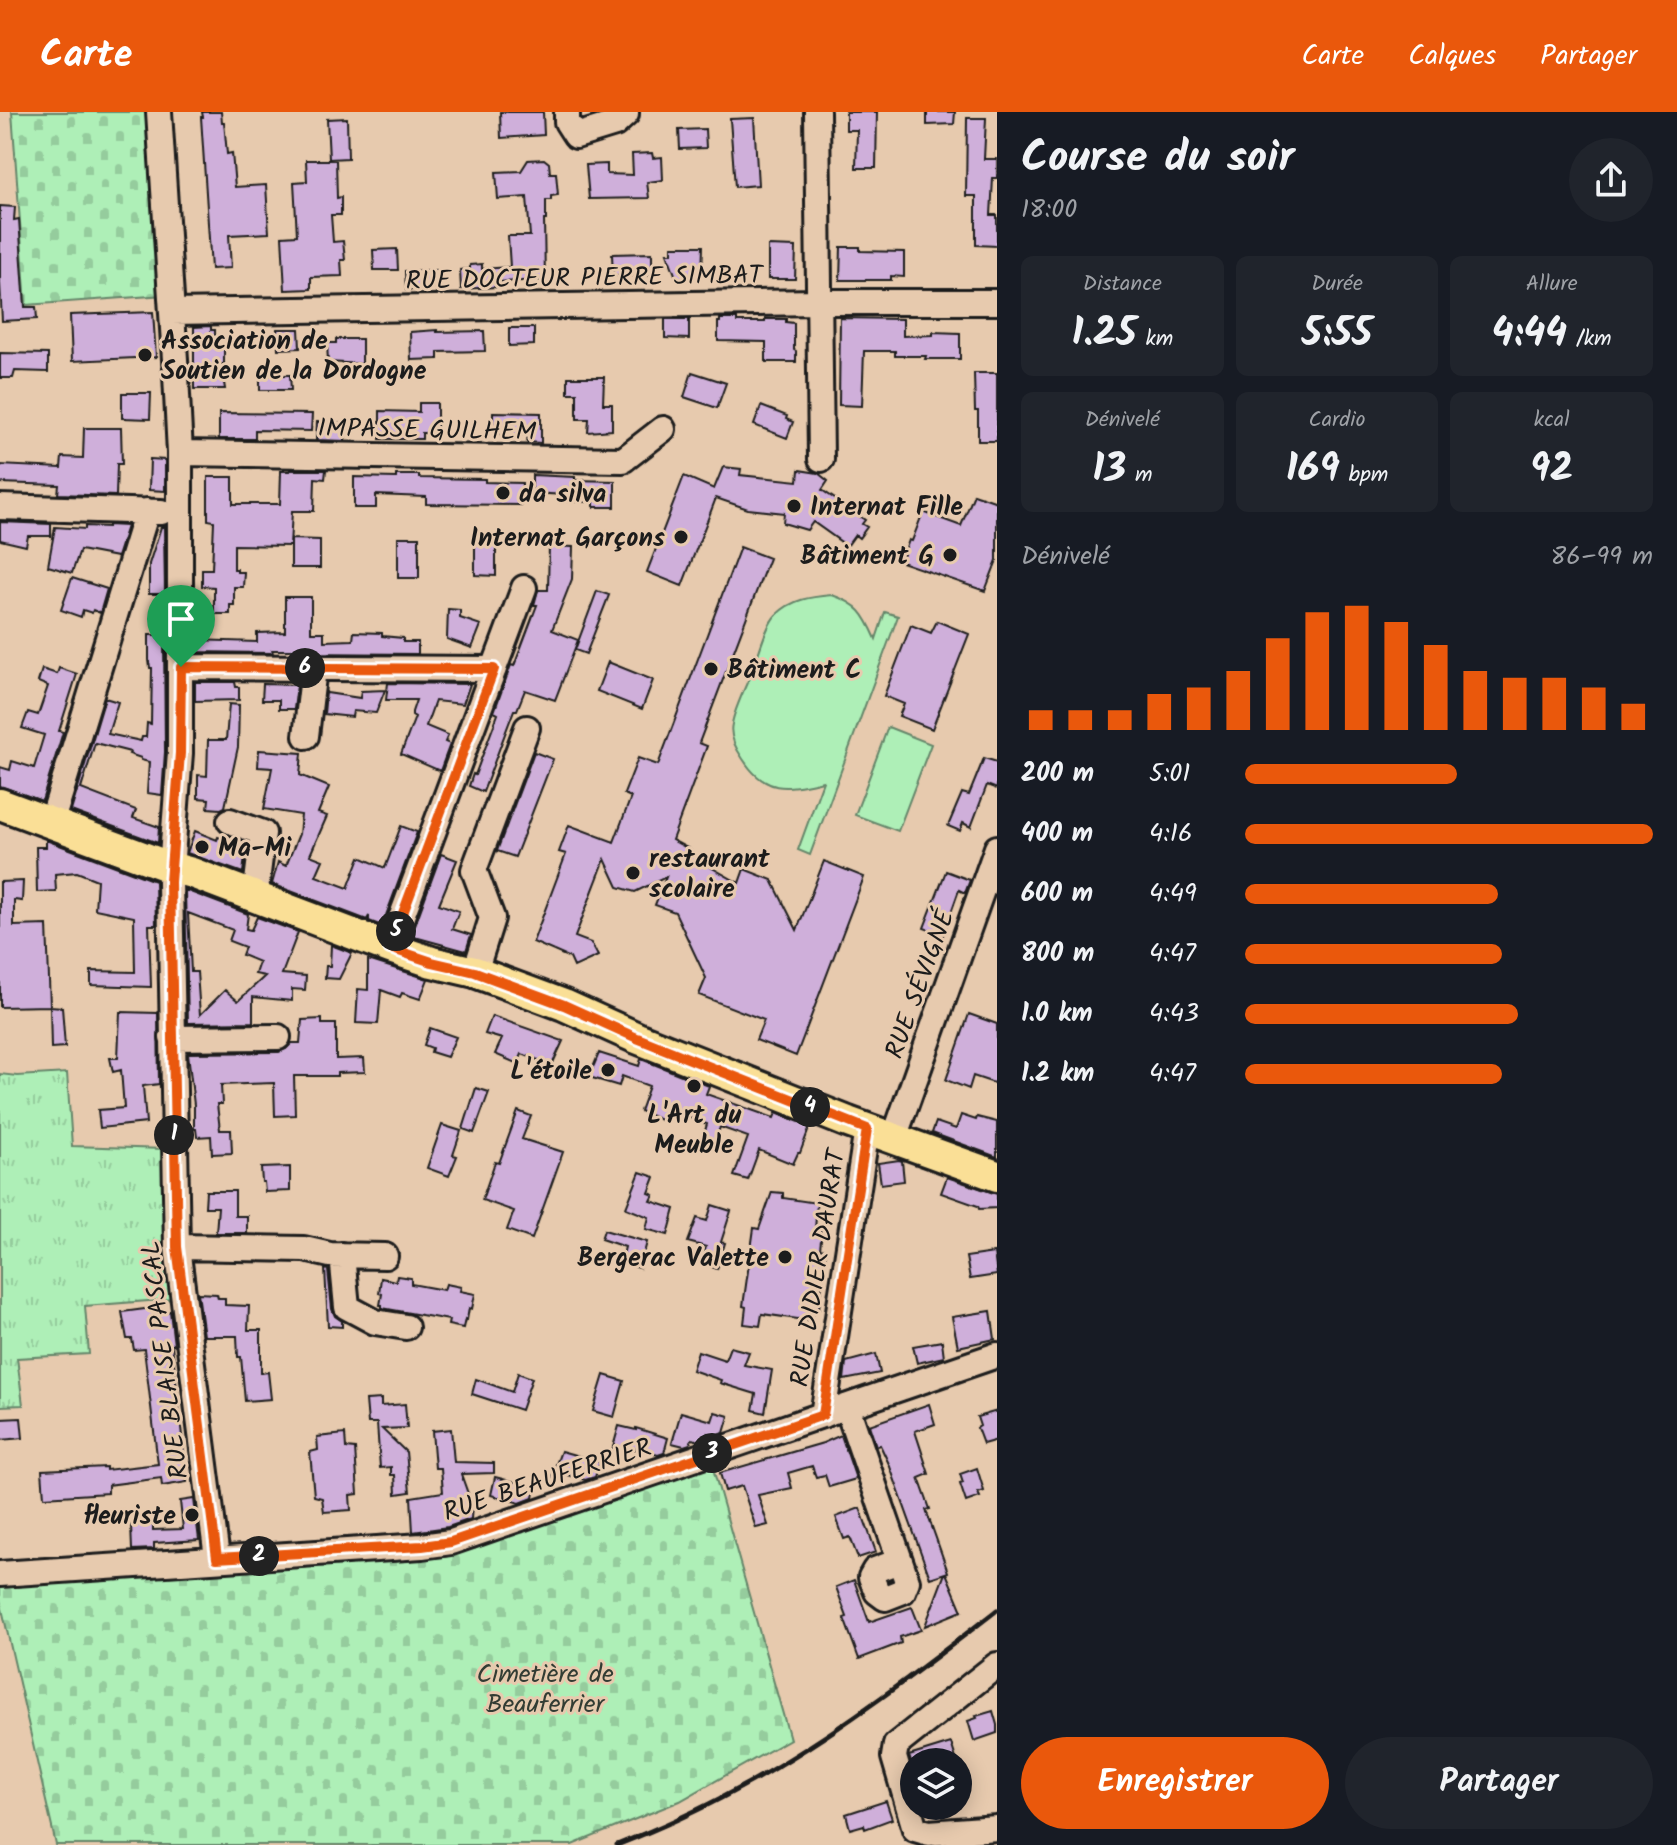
<!DOCTYPE html>
<html lang="fr">
<meta charset="utf-8">
<style>
body{margin:0;font-family:Kalam,sans-serif;background:#20242c;color:#f1f3f6;height:100vh;display:flex;flex-direction:column;font-size:30px;white-space:nowrap}
*{box-sizing:border-box;margin:0}
p{font-size:26px;color:#9ea1a6}
.icon{flex:none;width:44px;height:44px;fill:none;stroke:currentColor;stroke-width:2;stroke-linecap:round;stroke-linejoin:round}
.map{position:relative;flex:1;overflow:hidden}
.side{display:flex;flex-direction:column;background:#171b24;width:680px}
.side>*{flex:none}
.controls{position:absolute;left:900px;top:1636px;display:grid;gap:16px}
.controls a{display:grid;place-items:center;width:72px;height:72px;border-radius:50%;background:#171b24;box-shadow:0 4px 20px #0003;font-size:40px}
.pin{position:absolute;display:grid;place-items:center;width:68px;height:68px;color:#fff;margin:-82px -34px;border-radius:50% 50% 50% 0;rotate:-45deg;box-shadow:0 0 8px #0007}
.pin .icon{rotate:45deg}
.km{position:absolute;width:40px;height:40px;margin:-20px;border-radius:50%;background:#222;color:#fff;font-size:22px;line-height:40px;text-align:center}
.round{display:grid;place-items:center;flex:none;width:84px;height:84px;border-radius:42px;background:#20242c}
.headline{display:flex;align-items:center;justify-content:space-between;height:136px;padding:0 24px}
h1{font-size:44px;font-weight:700;line-height:60px}
.figures{display:grid;grid-template-columns:repeat(3,1fr);gap:12px;height:136px;padding:8px 24px}
.figures div{display:grid;align-content:center;border-radius:12px;background:#20242c;text-align:center}
.figures b{font-size:40px;font-weight:700}
.figures small{font-size:22px;font-weight:400}
.figures p{font-size:22px}
.chart{height:224px;padding:16px 24px}
.chart p{display:flex;justify-content:space-between}
.chart svg{width:100%;height:144px;margin-top:8px;stroke:#ea580c;stroke-width:6}
.button{display:flex;gap:16px;margin-top:auto;padding:16px 24px}
.button a{flex:1;height:92px;border-radius:48px;background:#ea580c;color:#fff;font-size:32px;font-weight:700;line-height:92px;text-align:center}
.button a+a{background:#20242c;color:#f1f3f6}
ul{padding:0 24px;list-style:none;font-size:26px}
li{display:grid;grid-template-columns:128px 96px 1fr;align-items:center;height:60px}
li i{height:20px;border-radius:10px;background:#ea580c}
header{display:flex;align-items:center;gap:48px;box-sizing:border-box;height:112px;padding:0 40px;background:#ea580c;color:#fff}
header strong{font-size:38px}
nav{display:flex;gap:44px;margin-inline-start:auto;font-size:28px}
main{display:flex;flex:1;min-height:0}
.map>svg:first-child{display:block}
</style>
<header>
<strong>Carte</strong>
<nav><a>Carte</a><a>Calques</a><a>Partager</a></nav>
</header>
<main>
<div class="map">
<svg width="997" height="1733" viewBox="0 0 997 1733">
<defs>
<pattern id="grass-tufts" width="24" height="20" patternUnits="userSpaceOnUse" patternTransform="scale(2)"><rect width="24" height="20" fill="#aeefb7"/><path d="M3 7l-1-3M5 7V3M7 7l1-3M15 17l-1-3M17 17v-4M19 17l1-3" fill="none" stroke="#95cc9d"/></pattern>
<pattern id="cemetery-stones" width="16" height="16" patternUnits="userSpaceOnUse" patternTransform="scale(2)"><rect width="16" height="16" fill="#aeefb7"/><path d="M2 7V4a2 2 0 0 1 4 0v3zM10 15v-3a2 2 0 0 1 4 0v3z" fill="#95cc9d"/></pattern>
</defs>
<rect width="100%" height="100%" fill="#e7caae"/>
<filter id="ink" filterUnits="userSpaceOnUse"><feTurbulence type="fractalNoise" baseFrequency=".0125" numOctaves="2"/><feDisplacementMap in="SourceGraphic" scale="16" xChannelSelector="R" yChannelSelector="G"/><feConvolveMatrix kernelMatrix="1 2 1 2 8 2 1 2 1" color-interpolation-filters="sRGB"/></filter>
<g filter="url(#ink)">
<path fill="url(#grass-tufts)" stroke="#65866a" stroke-width="2" d="M67 961 72 1034 165 1037 166 1151 173 1187 85 1194 89 1242 17 1246 23 1293 0 1294V962L17 964Z"/>
<path fill="url(#cemetery-stones)" stroke="#65866a" stroke-width="2" d="M12 0H152L165 183 26 193Z
M712 1353 790 1627 680 1689 572 1733H56L0 1488V1471L194 1458 445 1445Z"/>
<path fill="#aeefb7" stroke="#65866a" stroke-width="2" d="M832 483C859 492 865 502 876 527L885 500 898 504 810 743 798 738 823 669C787 677 766 683 743 647 736 637 729 624 732 612 734 597 748 570 754 554 759 541 766 513 776 503 792 487 810 485 832 483Z
M888 615 931 632 898 719 855 703Z"/>
<path fill="#cfafda" stroke="#1c1c1c" stroke-width="2" fill-rule="evenodd" d="M202 0H221L222 10H224L227 42 232 41 235 75 266 73 269 121 229 123 231 156 211 157 201 5H203Z
M500 0H543L544 23 501 26Z
M846 0H877L876 56H856L857 18H846Z
M927 0H955L954 12 927 13Z
M347 6 348 46 329 47 327 7Z
M754 6 758 73 735 75 730 7Z
M967 6H986L984 47H997V66H993L991 103H997V134L976 133V84H966Z
M705 17 706 36 680 37 679 18Z
M652 41 653 46 662 45 663 68 647 70 649 86 589 87 586 53 607 52V62L633 63 632 42Z
M544 47 549 51 550 61H556L558 83 551 84V88H546V108H544L545 168 496 170V175L461 177 460 158 470 157V153L482 152V157L510 155 508 124H530L527 85 498 87 496 60 521 59 528 48Z
M306 48H336L337 86 341 85V103H331L333 130 343 129 345 148H341L342 164 311 165V177L285 178 282 124 297 123 294 70 307 69Z
M0 94 15 95 14 108 19 107 25 195H36L37 207 2 209 0 171Z
M672 134H703L702 164 688 163 684 167 679 168 676 165 667 141H672Z
M768 134 796 135 795 167H768Z
M841 135H860V139L904 140V165L891 164V168H840Z
M397 137 398 158H374L373 138Z
M652 141V163L613 164 612 142Z
M436 158V175L406 178 405 159Z
M153 200 156 245 72 249 70 203Z
M840 206 903 207V224L933 223V220L960 221V247H925L926 244H895V239H864L862 294 839 293Z
M665 207H689V227L665 226Z
M720 207H737V210H765V207H786V210L794 211V238L796 239V250H766V230L718 229V210H720Z
M211 214V218H215V233H224V252H221L225 277H194V215Z
M509 216H534V233L509 234Z
M277 217H299L300 236 278 237Z
M437 218V220L484 219 485 239 438 240V247L411 248 410 220Z
M336 227H362V252L328 250 327 231H336Z
M0 241 48 242V260L15 259 13 266H0Z
M692 260 726 271 717 296 684 285Z
M974 261H997V329H978V299H975Z
M260 263H290L291 278H260Z
M568 265H604L603 292H612V318L588 320 589 307H577V281H568Z
M122 281H151L150 307 122 306Z
M419 291H437V321H422V327H380V299L419 300Z
M761 294 787 304 786 307 793 310 787 326 754 313Z
M493 300 541 301V331L527 330 528 323 493 322Z
M219 301 312 302 311 319 255 318V327H219Z
M317 310 346 311 345 329 316 328Z
M84 316H121L122 352H117L116 384 58 382 59 373 0 371V353L61 356 62 345 83 346Z
M150 347 165 348V379L149 378Z
M723 355 741 357 740 363 798 369 799 358 818 361 828 369 822 378 865 408 862 412 867 415 859 426 855 423 847 434 813 410 807 418 783 411 784 401 748 397 716 386 682 474 647 460 684 364 714 377Z
M290 358H326L325 367 315 366 314 399H292L290 434 234 433V457H237V460H244L243 475H234V493H230V502H214V475L202 474V457H212L214 409 208 408V365H233V392H280L281 359H290Z
M396 363H419V366L485 367V370L522 371 521 393 426 392V385L376 383V396H354V365L396 366Z
M532 363 575 365V368L615 369V395H594V390L564 389 565 383 532 381Z
M974 382 997 390V448L985 479 901 450 909 428 912 429 923 400 961 414Z
M0 410 51 412V424H28L26 434 0 428Z
M108 413 127 414 117 445 80 438 72 461 48 454 55 415 85 417V414L108 415Z
M161 415H164L165 482H149V452Z
M398 425H419V466H398Z
M291 427 320 428V456H291Z
M475 429H496V464L475 463Z
M549 434 573 435 572 467 552 518 578 528 555 588 525 578 517 598H514L483 680 469 674 473 662 475 663 498 602 494 600 511 553 514 554 537 493H534L538 478H548Z
M740 435 769 446 699 631 707 634 672 728 689 737 700 749 739 771 744 757 772 768 797 818 824 749 864 765 796 944 756 928 764 908 699 883 706 866 675 800 655 793 666 765 635 780 618 775 605 747 575 825 591 831 598 844 574 855 570 846 533 830 566 742 559 740 569 713 614 730 631 685 624 682 638 646 658 653Z
M72 466 107 477 100 501 93 498 92 501 83 498 81 505 61 498Z
M597 479 609 483 586 542 575 538Z
M285 485H311V520H324V529L353 528 354 520 382 521V524L403 526V530H418V542L300 541V538H272L273 541 195 540V528L257 530V521L285 520Z
M448 497 460 498V506L481 513 472 536 447 527Z
M937 509 969 522 932 617 899 604 904 592 884 584 911 513 931 521Z
M149 523H164L165 640 162 683 147 681 149 650 141 648V646L129 642 130 640 95 631 81 677 136 698 133 706 159 715 158 731 71 699 105 586 118 590 108 622 141 629 142 625H146L147 611 151 612 152 556H150L149 548Z
M608 550 653 568 642 597 597 579Z
M59 556 77 562 59 619 63 620 42 689 0 674V655L10 658 12 649 34 656 44 623 22 616 28 600 38 603 48 574 38 570 42 557 57 562Z
M195 570H235L236 575H239V588L195 589Z
M388 571 470 572 463 592 435 589 426 614 448 623 445 630 450 632 440 659 401 642 415 605 412 603V600L416 588H386Z
M263 572 297 573 294 597H279V588H262Z
M385 578 376 601 353 599 352 605 324 602 326 580 327 581 360 586 361 579Z
M229 592 239 593 238 635 225 695 221 697 208 696 209 687 198 686V663L207 664 208 628H226Z
M259 638 302 641 300 663 329 675 318 701 327 704 310 743 323 748 316 764 348 776 360 745 385 756 401 714 417 720 382 814 369 809V804L367 808 272 772 278 750 286 754 299 722 301 703 264 697 272 656 258 655Z
M534 640 553 647 515 745 497 739Z
M984 646 997 650V677L987 673 971 715 963 711 960 719 948 714 962 681 969 683Z
M195 719 217 728 218 725 246 735 243 761 187 741Z
M46 728 155 769 156 813H149L151 875 91 873V859L135 860 134 805 95 797 97 768 77 760 55 762 56 779 37 780 36 735H46Z
M441 742 457 748 439 792 459 799 452 817 471 823 466 839 411 824Z
M946 759 970 768 965 781 959 778 943 823 924 816Z
M23 769 22 789 14 788V814L47 813 50 894 0 895V770Z
M185 778 248 802 246 817 251 818 257 805 298 820 282 862 306 864 305 878 292 877V889L253 885V910L188 911ZM188 801 233 818 229 829 245 835 242 843 259 850 255 862 265 864 238 889 225 878 200 903 197 860H191Z
M331 833 352 841 339 867 325 866 326 854H330Z
M368 848 428 867 420 887 402 881 400 885 381 878 378 912 356 911 358 877 368 878Z
M50 894 62 895 65 935 51 936Z
M120 900 158 901 159 972 143 974 146 1011 100 1016 98 998 124 996 121 958 113 960 110 946H118Z
M969 902 997 912V972L973 964 969 977 946 968Z
M492 904 563 929 552 953 522 942 518 952 495 942 502 927 485 922Z
M322 907V912H336V947L364 946 365 960 337 961V964H294L295 1003 275 1004 274 971 221 973 222 992H217L220 1018H231L232 1041 212 1042 211 1024 197 1025 196 1017H194V993L188 941 279 940 286 937 292 931H300L302 908Z
M430 916 456 925 447 945 431 940 432 936 424 933Z
M599 941 639 954 641 947 709 974 706 982 774 1006 776 1001 810 1014 800 1041H798L793 1052 759 1038 748 1068 734 1064 748 1025 720 1015 715 1030 703 1026 707 1012 667 997 663 1009 640 999 649 974 622 964 619 974 589 965Z
M476 976 489 980 474 1021 463 1017Z
M518 999 531 1004 522 1027 563 1040 532 1127 507 1118 514 1099 482 1088 495 1050 499 1051Z
M961 1003 976 1008 977 1005 997 1010V1045L932 1021 936 1010 956 1017Z
M442 1013 461 1019 453 1043 457 1044 449 1064 427 1056Z
M899 1048 902 1049 904 1069 881 1072 878 1051Z
M290 1055V1079L265 1080 264 1070H262L261 1056Z
M640 1060 655 1065 649 1081 654 1083 651 1089 675 1097 668 1123 646 1117 649 1105 626 1096Z
M947 1065 997 1082V1096L979 1097 978 1094 941 1081Z
M206 1079H235V1104H247V1121H216L218 1095H205Z
M772 1080 783 1081V1086L817 1091 815 1118 822 1119 820 1137 826 1138 819 1196 814 1195 812 1209 762 1202 760 1214 744 1212 746 1195 743 1194 754 1116 759 1117Z
M712 1093 731 1099 721 1130 725 1131 717 1157 701 1151 706 1135 688 1130 697 1106 707 1109Z
M604 1118 647 1130 640 1156 621 1151 625 1135 601 1127Z
M994 1141 997 1163 970 1167 966 1145Z
M325 1157 328 1158 332 1197 335 1204 342 1209V1215L328 1214Z
M397 1164 411 1166V1172L444 1178 446 1172 461 1175 460 1179 475 1182 472 1197 469 1196 467 1208 465 1207 463 1216 448 1213 449 1208 382 1196V1193H380L382 1182 379 1181 381 1166 396 1169Z
M198 1181 217 1182 218 1186H225V1193L249 1194 248 1218H261V1261L268 1260 271 1287 245 1289 241 1245H238L237 1224H204Z
M160 1195V1200L170 1199 174 1233H172L187 1370 162 1374 161 1366 108 1373V1381L44 1385 42 1358 106 1355V1358L158 1352 144 1237 134 1238 132 1227H127L122 1200Z
M991 1199 995 1227 958 1235 952 1205Z
M942 1229 944 1245 917 1251 913 1234Z
M730 1235 749 1240 744 1253 772 1258 765 1301 753 1298 756 1282 720 1271 721 1268 692 1258 698 1239 725 1248Z
M876 1242 880 1261 844 1268 846 1250Z
M518 1261 532 1266 521 1298 472 1282 476 1267 512 1280Z
M604 1263 624 1269 614 1305 593 1299Z
M381 1287V1294L405 1292 407 1316 382 1317 406 1340 410 1380 396 1382 395 1363H391V1355L380 1356 377 1311H368L366 1288Z
M929 1292 935 1312 915 1319 929 1362 919 1366 930 1397 926 1398 948 1460 946 1461 962 1499 925 1514 945 1461 930 1466 889 1352 880 1333 876 1334 869 1313Z
M997 1299V1328L983 1332 977 1316 980 1314 977 1305Z
M681 1300 712 1309 715 1300 729 1304 724 1321 717 1323 708 1321 707 1327 700 1329 692 1327 690 1332 684 1334 672 1331Z
M21 1306 23 1326 0 1328V1307Z
M619 1314 636 1318V1316L668 1326 664 1341 658 1343 635 1336 631 1347 611 1342Z
M451 1317 454 1350 494 1351V1361L461 1362 472 1393 471 1407 448 1415 413 1420 411 1385 443 1380 441 1356H435L432 1319Z
M345 1322 346 1336 355 1337 358 1382 350 1383 351 1398 324 1400 322 1386 314 1384 310 1340 318 1338 317 1325Z
M841 1323 856 1367 829 1375 825 1363 816 1365 812 1354 788 1361 792 1376 758 1383 768 1413 756 1416 742 1374 725 1379 720 1361 823 1331Z
M561 1339 600 1350 595 1365 585 1368 565 1362 563 1370 551 1366Z
M977 1356 984 1379 978 1381 980 1385 966 1390 960 1372 963 1371 960 1362Z
M495 1365 535 1375 533 1386 520 1391 491 1383Z
M194 1387 199 1428 154 1431V1437L132 1438 131 1413 153 1412V1418L183 1417 180 1389Z
M860 1396 876 1440 858 1446 850 1425 844 1427 836 1405Z
M854 1468 869 1510 912 1495 921 1518 900 1525 901 1531 859 1547 844 1506 847 1505 836 1475Z
M993 1599 997 1613V1621L974 1629 968 1609 977 1606 976 1604Z
M951 1631 957 1650H911L909 1644Z
M886 1689 892 1707 865 1717 864 1713 850 1717 846 1702Z"/>
<g fill="none" stroke-linecap="round" stroke-linejoin="round">
<defs>
<path id="minor" d="M159 0 176 263 180 341V641L170 770 177 1135 217 1446
M567 0V10L576 24 615 12 626 2V0
M817 0 821 347
M172 200 819 190H997
M180 341 623 348 663 317
M0 395 161 400
M181 555 494 557
M306 624 314 556
M230 709 263 721 255 786
M51 712 147 399
M390 836 524 476
M475 860 492 806 474 758 527 616
M172 926 278 925
M894 1026 997 736
M177 1135 304 1137 330 1143 385 1144
M342 1143 347 1195 375 1210 406 1215
M847 1295 907 1469 903 1479 885 1486 877 1480 871 1465 875 1458 899 1449
M823 1303 867 1017
M0 1462 422 1434 451 1430 997 1243
M997 1553 896 1633 894 1645 915 1717 929 1721 997 1716"/>
<path id="major" d="M0 692 170 755 192 761 390 836 432 850 475 860 564 893 637 926 848 1010 997 1064"/>
</defs>
<use href="#minor" stroke="#1c1c1c" stroke-width="30"/>
<use href="#major" stroke="#1c1c1c" stroke-width="36"/>
<use href="#minor" stroke="#e7caae" stroke-width="24"/>
<use href="#major" stroke="#fadf96" stroke-width="30"/>
<path stroke="#1c1c1c" stroke-width="5" d="M617 1733C657 1717 696 1700 734 1679 828 1629 913 1563 997 1498"/>
</g>
</g>
<g fill="none" stroke-linecap="round" stroke-linejoin="round" filter="url(#ink)">
<defs>
<path id="route" d="M181 555 494 557 390 836 432 850 475 860 564 893 637 926 867 1017 823 1303 451 1430 422 1434 217 1446 177 1135 170 770 180 641Z"/>
</defs>
<use href="#route" stroke="#fff" stroke-width="16"/>
<use href="#route" stroke="#ea580c" stroke-width="10"/>
</g>
<g fill="#1c1c1c" stroke="#e7caae" stroke-width="3">
<circle cx="145" cy="243" r="8"/>
<circle cx="503" cy="381" r="8"/>
<circle cx="794" cy="394" r="8"/>
<circle cx="681" cy="425" r="8"/>
<circle cx="950" cy="443" r="8"/>
<circle cx="711" cy="557" r="8"/>
<circle cx="202" cy="735" r="8"/>
<circle cx="633" cy="761" r="8"/>
<circle cx="608" cy="958" r="8"/>
<circle cx="694" cy="974" r="8"/>
<circle cx="785" cy="1145" r="8"/>
<circle cx="192" cy="1403" r="8"/>
</g>
<g text-anchor="middle" stroke-width="6" stroke-linejoin="round" paint-order="stroke">
<g font-size="26" fill="#1c1c1c" stroke="#e7caae">
<text transform="translate(584 165) rotate(-1)" y="9">RUE DOCTEUR PIERRE SIMBAT</text>
<text transform="translate(427 317) rotate(1)" y="9">IMPASSE GUILHEM</text>
<text transform="translate(919 872) rotate(-70)" y="9">RUE SÉVIGNÉ</text>
<text transform="translate(817 1156) rotate(-81)" y="9">RUE DIDIER DAURAT</text>
<text transform="translate(164 1248) rotate(-97)" y="9">RUE BLAISE PASCAL</text>
<text transform="translate(547 1367) rotate(-18)" y="9">RUE BEAUFERRIER</text>
</g>
<g font-size="26" font-weight="bold" fill="#1c1c1c" stroke="#e7caae" text-anchor="start">
<text x="161" y="237">Association de<tspan x="161" dy="30">Soutien de la Dordogne</tspan></text>
<text x="519" y="390">da silva</text>
<text x="810" y="403">Internat Fille</text>
<text x="665" y="434" text-anchor="end">Internat Garçons</text>
<text x="934" y="452" text-anchor="end">Bâtiment G</text>
<text x="727" y="566">Bâtiment C</text>
<text x="218" y="744">Ma-Mi</text>
<text x="649" y="755">restaurant<tspan x="649" dy="30">scolaire</tspan></text>
<text x="592" y="967" text-anchor="end">L'étoile</text>
<text x="694" y="1011" text-anchor="middle">L'Art du<tspan x="694" dy="30">Meuble</tspan></text>
<text x="769" y="1154" text-anchor="end">Bergerac Valette</text>
<text x="176" y="1412" text-anchor="end">fleuriste</text>
</g>
<g font-size="26" fill="#323c33" stroke="#e7caae">
<text x="545" y="1570">Cimetière de<tspan x="545" dy="30">Beauferrier</tspan></text>
</g>
</g>
</svg>
<div class="controls">
<a><svg class="icon" aria-label="layers" viewBox="0 0 24 24"><path d="M12 4l9 5-9 5-9-5zM3 14l9 5 9-5"/></svg></a>
</div>
<div class="pin" style="left:181px;top:555px;background:#1e9e55"><svg class="icon" aria-label="arrive" viewBox="0 0 24 24"><path d="M6 21V4h12l-3 4 3 4H6"/></svg></div>
<b class="km" style="left:174px;top:1023px">1</b>
<b class="km" style="left:259px;top:1444px">2</b>
<b class="km" style="left:712px;top:1341px">3</b>
<b class="km" style="left:810px;top:995px">4</b>
<b class="km" style="left:396px;top:819px">5</b>
<b class="km" style="left:305px;top:556px">6</b>
</div>
<section class="side">
<div class="headline"><div><h1>Course du soir</h1><p>18:00</p></div><a class="round"><svg class="icon" aria-label="share" viewBox="0 0 24 24"><path d="M12 15V3M7 8l5-5 5 5M5 13v7h14v-7"/></svg></a></div>
<div class="figures">
<div><p>Distance</p><b>1.25<small> km</small></b></div>
<div><p>Durée</p><b>5:55</b></div>
<div><p>Allure</p><b>4:44<small> /km</small></b></div>
</div>
<div class="figures">
<div><p>Dénivelé</p><b>13<small> m</small></b></div>
<div><p>Cardio</p><b>169<small> bpm</small></b></div>
<div><p>kcal</p><b>92</b></div>
</div>
<div class="chart"><p><span>Dénivelé</span>86–99 m</p>
<svg viewBox="0 0 160 44" preserveAspectRatio="none"><path d="M5 44V38M15 44V38M25 44V38M35 44V33M45 44V31M55 44V26M65 44V16M75 44V8M85 44V6M95 44V11M105 44V18M115 44V26M125 44V28M135 44V28M145 44V31M155 44V36"/></svg>
</div>
<ul>
<li><b>200 m</b>5:01<i style="width:52%"></i></li>
<li><b>400 m</b>4:16<i style="width:100%"></i></li>
<li><b>600 m</b>4:49<i style="width:62%"></i></li>
<li><b>800 m</b>4:47<i style="width:63%"></i></li>
<li><b>1.0 km</b>4:43<i style="width:67%"></i></li>
<li><b>1.2 km</b>4:47<i style="width:63%"></i></li>
</ul>
<div class="button"><a>Enregistrer</a><a>Partager</a></div>
</section>
</main>
